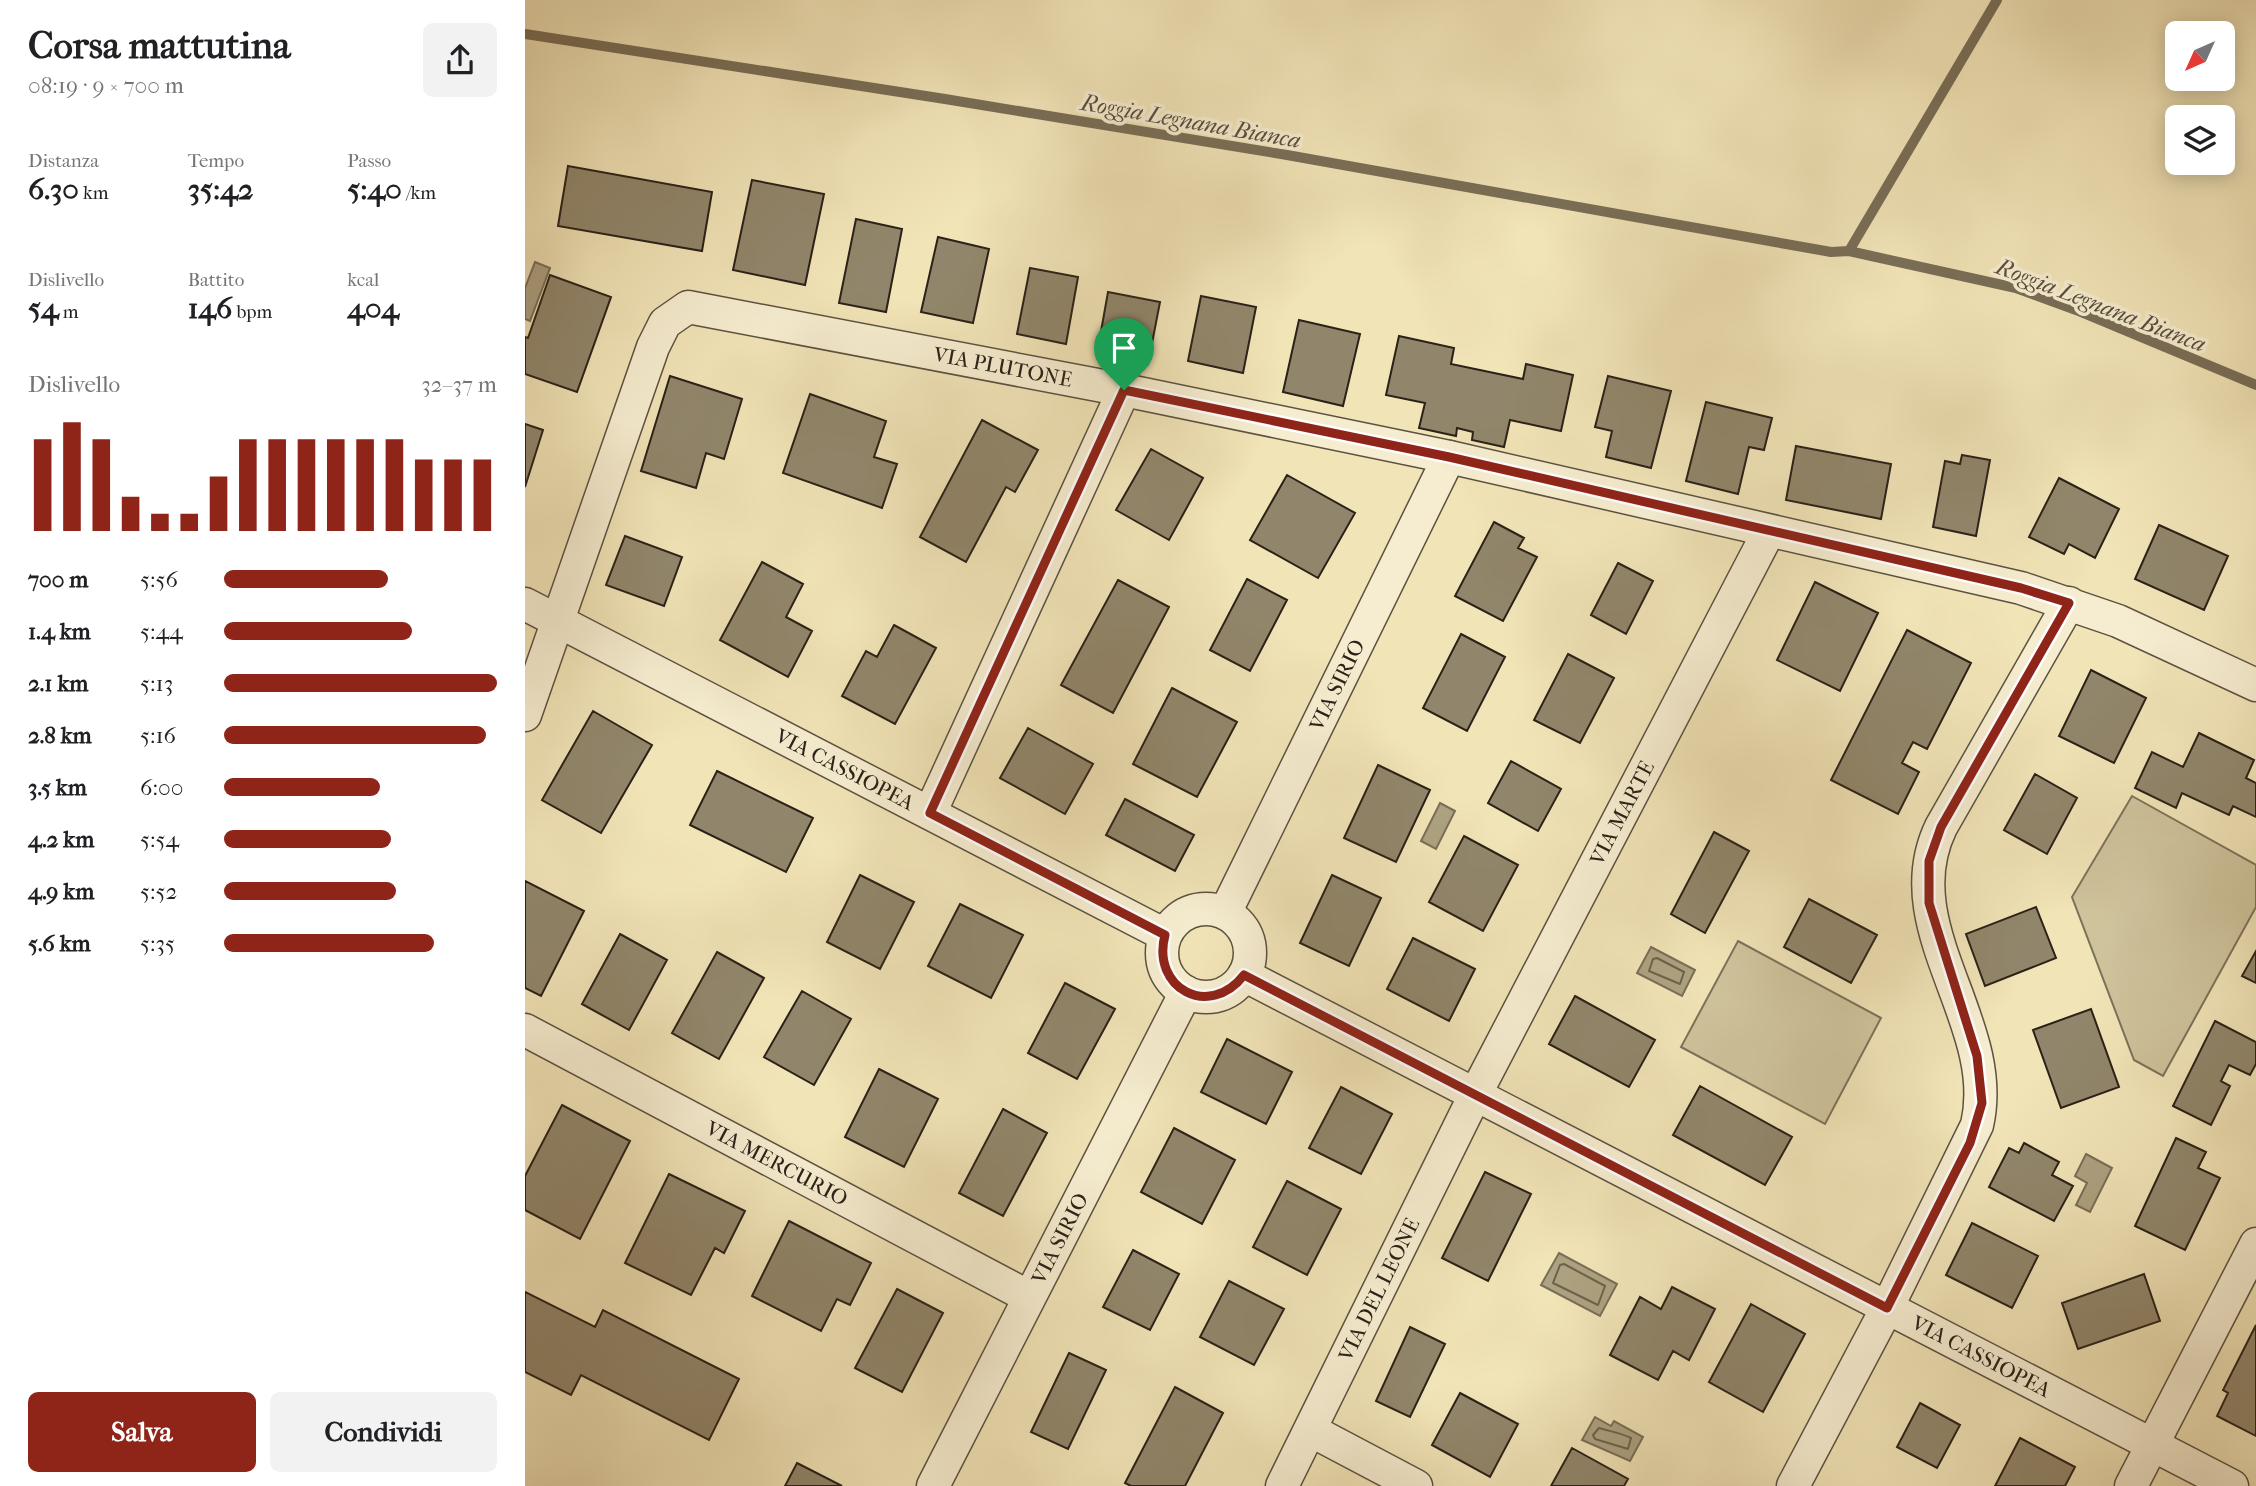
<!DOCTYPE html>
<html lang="it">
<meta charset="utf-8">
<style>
body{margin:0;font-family:"IM FELL French Canon",serif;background:#f2f2f2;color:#202124;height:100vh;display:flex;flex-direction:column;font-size:26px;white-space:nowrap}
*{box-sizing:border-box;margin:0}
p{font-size:23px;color:#757577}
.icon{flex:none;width:38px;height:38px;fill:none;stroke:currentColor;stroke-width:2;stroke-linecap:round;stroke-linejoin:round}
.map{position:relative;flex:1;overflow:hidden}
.details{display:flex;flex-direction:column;background:#fff;width:525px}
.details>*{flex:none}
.needle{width:46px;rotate:225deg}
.fabs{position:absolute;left:1640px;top:21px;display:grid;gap:14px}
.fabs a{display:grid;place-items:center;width:70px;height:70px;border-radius:10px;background:#fff;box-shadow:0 4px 18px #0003;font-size:35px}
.pin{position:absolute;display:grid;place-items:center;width:60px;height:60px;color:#fff;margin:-72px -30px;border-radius:50% 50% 50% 0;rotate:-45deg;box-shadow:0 0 7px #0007}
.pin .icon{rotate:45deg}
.round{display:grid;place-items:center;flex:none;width:74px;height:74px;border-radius:10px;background:#f2f2f2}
.head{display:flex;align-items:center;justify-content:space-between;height:119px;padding:0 28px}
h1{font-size:38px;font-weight:700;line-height:52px}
.stats{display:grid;grid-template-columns:repeat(3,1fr);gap:10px;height:119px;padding:7px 28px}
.stats div{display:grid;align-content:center}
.stats b{font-size:30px;font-weight:700}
.stats small{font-size:19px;font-weight:400}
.stats p{font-size:19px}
.chart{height:196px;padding:14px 28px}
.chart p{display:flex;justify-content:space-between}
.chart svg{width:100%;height:126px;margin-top:7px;stroke:#8f2418;stroke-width:6}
.cta{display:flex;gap:14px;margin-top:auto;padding:14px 28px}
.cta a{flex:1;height:80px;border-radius:10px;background:#8f2418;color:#fff;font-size:28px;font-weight:700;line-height:80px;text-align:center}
.cta a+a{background:#f2f2f2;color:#202124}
ul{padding:0 28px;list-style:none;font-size:23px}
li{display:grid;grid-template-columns:112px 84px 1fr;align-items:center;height:52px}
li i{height:18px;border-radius:9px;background:#8f2418}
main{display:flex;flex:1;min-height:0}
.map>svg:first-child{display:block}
</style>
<main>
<section class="details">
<div class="head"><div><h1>Corsa mattutina</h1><p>08:19 · 9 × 700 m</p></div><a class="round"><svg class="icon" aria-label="share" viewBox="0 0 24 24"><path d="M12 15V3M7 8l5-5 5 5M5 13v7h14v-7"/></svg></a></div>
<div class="stats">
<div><p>Distanza</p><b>6.30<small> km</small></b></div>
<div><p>Tempo</p><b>35:42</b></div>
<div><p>Passo</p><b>5:40<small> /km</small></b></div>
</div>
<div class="stats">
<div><p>Dislivello</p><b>54<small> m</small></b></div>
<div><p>Battito</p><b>146<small> bpm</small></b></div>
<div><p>kcal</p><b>404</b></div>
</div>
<div class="chart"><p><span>Dislivello</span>32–37 m</p>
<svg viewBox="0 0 160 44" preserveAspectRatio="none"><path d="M5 44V12M15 44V6M25 44V12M35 44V32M45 44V38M55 44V38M65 44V25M75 44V12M85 44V12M95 44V12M105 44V12M115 44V12M125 44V12M135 44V19M145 44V19M155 44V19"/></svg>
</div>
<ul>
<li><b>700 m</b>5:56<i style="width:60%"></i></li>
<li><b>1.4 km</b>5:44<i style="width:69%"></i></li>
<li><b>2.1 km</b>5:13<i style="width:100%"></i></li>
<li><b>2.8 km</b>5:16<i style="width:96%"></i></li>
<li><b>3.5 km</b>6:00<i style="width:57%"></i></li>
<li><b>4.2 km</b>5:54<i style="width:61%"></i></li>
<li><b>4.9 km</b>5:52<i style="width:63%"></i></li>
<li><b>5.6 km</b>5:35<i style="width:77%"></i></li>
</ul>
<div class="cta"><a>Salva</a><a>Condividi</a></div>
</section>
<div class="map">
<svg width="1731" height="1486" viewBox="0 0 1731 1486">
<rect width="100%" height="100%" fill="#f1e4b7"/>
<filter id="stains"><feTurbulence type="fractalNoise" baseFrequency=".00286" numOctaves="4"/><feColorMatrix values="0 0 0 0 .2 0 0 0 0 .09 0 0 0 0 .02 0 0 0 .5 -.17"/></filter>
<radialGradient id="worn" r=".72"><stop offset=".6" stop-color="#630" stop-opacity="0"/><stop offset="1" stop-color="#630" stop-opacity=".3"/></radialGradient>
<path fill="#cfc39c" stroke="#7c725a" stroke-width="2" d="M1607 796 1731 865V907L1638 1076 1609 1060 1547 897Z
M1213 941 1356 1018 1300 1124 1156 1047Z"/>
<path fill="#ada281" stroke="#796e57" stroke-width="2" d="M10 262 25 268 5 321 0 319V288Z
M915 803 930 811 911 849 896 841Z
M1126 947 1170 970 1157 996 1112 973Z
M1561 1154 1587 1168 1565 1212 1551 1205 1562 1183 1550 1176Z
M1034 1253 1092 1284 1075 1316 1016 1285Z
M1070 1417 1086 1426 1089 1421 1118 1437 1105 1461 1057 1440Z"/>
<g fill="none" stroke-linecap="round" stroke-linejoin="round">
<path stroke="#6c624c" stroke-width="2" d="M1132 958 1159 972 1155 984 1124 971 1128 959Z
M1039 1264 1080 1286 1073 1305 1028 1283 1035 1265Z
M1074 1428C1086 1432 1094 1432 1106 1438L1103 1449 1070 1439 1068 1435Z"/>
<path stroke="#796e57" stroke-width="10" d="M0 34 420 99 762 155 1306 252 1324 251 1491 288 1551 310 1731 385
M1324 251 1472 0"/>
</g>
<path fill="#91866b" stroke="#2a2118" stroke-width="2" d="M43 166 187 192 177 251 33 226Z
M227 180 299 194 280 285 208 270Z
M331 219 377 229 361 312 314 303Z
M413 237 464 249 448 323 396 312Z
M505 268 553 277 541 344 492 334Z
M25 275 86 297 52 392 0 374V337L3 338Z
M583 292 635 302 623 364 572 354Z
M676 296 731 307 718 373 663 361Z
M774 320 835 334 818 406 758 392Z
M874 336 929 348 926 364 998 379 1001 364 1048 375 1036 431 985 420 979 447 947 440 948 432 932 428 931 436 894 428 900 403 861 395Z
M145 376 217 399 199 459 181 453 171 488 116 471Z
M1083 376 1146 391 1126 468 1081 457 1087 431 1070 427Z
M285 394 361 421 349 457 372 464 357 508 258 473Z
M1181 402 1247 418 1239 450 1224 447 1213 494 1161 481Z
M457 420 513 450 490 492 481 487 441 562 395 537Z
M0 424 18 430 0 487Z
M1271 446 1366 464 1356 519 1261 500Z
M626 449 678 478 644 540 591 510Z
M1437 455 1465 460 1451 536 1408 527 1420 461 1435 464Z
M762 475 830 513 793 578 725 540Z
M1534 478 1594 509 1570 558 1544 544 1539 554 1504 537Z
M969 522 999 538 993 548 1012 557 978 621 930 596Z
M1634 525 1703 556 1679 610 1610 579Z
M100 536 157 557 139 606 81 585Z
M237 562 278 584 261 617 287 631 263 677 195 640Z
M1093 563 1128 581 1101 634 1066 615Z
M722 579 762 600 725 671 685 650Z
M593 580 644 607 588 713 536 685Z
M1290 582 1353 613 1315 691 1252 660Z
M369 625 411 648 370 724 317 696 341 651 352 657Z
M1382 630 1446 663 1402 749 1388 742 1377 763 1394 772 1373 814 1306 780Z
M936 634 980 657 942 731 898 708Z
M1043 654 1089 678 1055 743 1009 720Z
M1566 670 1621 698 1589 763 1534 736Z
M647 688 712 722 672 797 608 764Z
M68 711 127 745 76 833 17 800Z
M503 728 568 764 540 814 475 778Z
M1674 733 1729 760 1721 778 1731 783V817L1708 806 1704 815 1657 793 1651 808 1610 788 1627 752 1658 767Z
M986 761 1036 789 1013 831 963 803Z
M853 765 905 790 871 862 819 838Z
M192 771 288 818 261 872 165 825Z
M1510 774 1552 798 1522 854 1479 830Z
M600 799 669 835 650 871 581 835Z
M1189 832 1224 851 1180 933 1146 914Z
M939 836 993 865 958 931 904 902Z
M335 875 389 902 355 969 302 942Z
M807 875 856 898 824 966 775 943Z
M0 881 59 911 16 996 0 988Z
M1284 899 1352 935 1326 983 1259 947Z
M435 904 498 935 466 998 403 966Z
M1511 907 1531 958 1460 986 1441 934Z
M95 934 142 960 104 1030 57 1004Z
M888 938 950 969 924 1021 862 989Z
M1731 951V983L1717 976Z
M192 952 239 978 194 1059 147 1033Z
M540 983 590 1009 552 1079 503 1053Z
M277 991 326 1019 289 1085 239 1057Z
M1050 996 1130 1040 1104 1087 1024 1044Z
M1566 1009 1594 1087 1536 1108 1508 1030Z
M1690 1021 1731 1042V1064L1725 1075 1704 1065 1696 1081 1705 1086 1686 1125 1648 1106Z
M702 1039 767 1072 741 1124 676 1092Z
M354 1069 413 1099 379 1167 320 1137Z
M1175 1086 1267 1137 1240 1185 1148 1135Z
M816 1087 867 1114 836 1174 784 1148Z
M37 1105 105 1141 55 1239 0 1210V1176Z
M478 1109 522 1133 478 1216 434 1193Z
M649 1128 710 1160 677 1224 616 1192Z
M1651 1138 1681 1152 1673 1168 1695 1178 1660 1250 1610 1226Z
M1499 1143 1534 1162 1527 1175 1548 1186 1529 1221 1464 1187 1484 1148 1494 1153Z
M960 1172 1006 1194 963 1281 917 1258Z
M144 1174 220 1211 199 1253 190 1248 166 1295 100 1263Z
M762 1181 816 1209 782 1275 728 1247Z
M264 1221 346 1263 325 1305 312 1299 296 1331 227 1296Z
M1447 1223 1513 1256 1487 1308 1421 1275Z
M608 1250 654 1274 625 1330 578 1307Z
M1619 1274 1635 1321 1553 1349 1537 1303Z
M704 1281 759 1309 729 1365 675 1337Z
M1147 1287 1190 1309 1164 1360 1148 1351 1133 1380 1085 1355 1115 1297 1136 1309Z
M372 1289 418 1313 377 1392 330 1368Z
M0 1292 70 1327 78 1310 214 1379 184 1440 56 1375 46 1395 0 1372Z
M1226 1304 1280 1334 1238 1412 1184 1382Z
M1731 1325V1436L1692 1416 1703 1393 1698 1390Z
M885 1327 920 1344 885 1417 851 1401Z
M544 1353 581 1370 543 1449 506 1432Z
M650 1387 698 1413 660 1486H606L600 1483Z
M935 1393 993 1424 965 1477 907 1445Z
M1395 1403 1435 1425 1412 1468 1372 1447Z
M1495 1438 1550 1467 1540 1486H1470Z
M1047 1448 1103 1479 1099 1486H1026Z
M272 1463 317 1486H260Z"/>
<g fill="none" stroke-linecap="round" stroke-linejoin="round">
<defs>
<g id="minor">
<path id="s1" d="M0 604 640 935"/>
<path id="s2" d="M0 715 128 347 140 323 163 307 599 390 924 457 1496 588 1593 621 1731 685"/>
<path d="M405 813 599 390"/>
<circle cx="681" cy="953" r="44"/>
<path id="s3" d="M700 913 924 457"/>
<path id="s4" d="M719 975 1707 1486"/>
<path id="s5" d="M0 1030 504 1297"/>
<path d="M787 1431 891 1486"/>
<path id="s6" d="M408 1486 661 992"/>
<path id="s7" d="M757 1486 950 1095 1244 531"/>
<path d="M1268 1486 1362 1308 1452 1125C1476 1022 1367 928 1416 827L1544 603"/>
<path d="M1606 1486 1731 1244"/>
</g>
</defs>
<use href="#minor" stroke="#5c5240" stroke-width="35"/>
<use href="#minor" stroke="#f6edd0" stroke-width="32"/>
</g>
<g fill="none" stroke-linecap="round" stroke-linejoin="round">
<defs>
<path id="route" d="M599 390 924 457 1496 588 1544 603 1416 827 1404 861V903L1452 1056 1457 1103 1445 1143 1362 1308 719 975C684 1020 626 988 640 935L405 813Z"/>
</defs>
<use href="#route" stroke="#fff" stroke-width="14"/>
<use href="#route" stroke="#8f2418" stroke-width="9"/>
</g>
<g text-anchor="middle" stroke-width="7" stroke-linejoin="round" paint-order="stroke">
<g font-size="21" fill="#2a2118" stroke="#f6edd0">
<text dy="7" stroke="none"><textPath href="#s2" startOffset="765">VIA PLUTONE</textPath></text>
<text dy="7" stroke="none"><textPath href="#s3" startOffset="254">VIA SIRIO</textPath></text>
<text dy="7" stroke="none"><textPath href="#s1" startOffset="360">VIA CASSIOPEA</textPath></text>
<text dy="7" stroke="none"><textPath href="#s7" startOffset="754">VIA MARTE</textPath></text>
<text dy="7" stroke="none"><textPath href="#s5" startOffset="285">VIA MERCURIO</textPath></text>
<text dy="7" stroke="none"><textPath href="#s6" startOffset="278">VIA SIRIO</textPath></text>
<text dy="7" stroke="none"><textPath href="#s7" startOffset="219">VIA DEL LEONE</textPath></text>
<text dy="7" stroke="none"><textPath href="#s4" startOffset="830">VIA CASSIOPEA</textPath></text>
</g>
<g font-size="23" font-style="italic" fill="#584e3d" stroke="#f6edd0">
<text transform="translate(666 121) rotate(10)" y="8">Roggia Legnana Bianca</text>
<text transform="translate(1576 305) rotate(21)" y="8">Roggia Legnana Bianca</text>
</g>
</g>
<rect width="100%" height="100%" filter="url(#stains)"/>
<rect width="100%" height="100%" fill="url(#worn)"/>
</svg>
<div class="fabs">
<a><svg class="needle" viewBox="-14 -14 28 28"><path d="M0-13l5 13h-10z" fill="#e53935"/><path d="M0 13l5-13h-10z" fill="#757577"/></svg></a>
<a><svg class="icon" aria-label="layers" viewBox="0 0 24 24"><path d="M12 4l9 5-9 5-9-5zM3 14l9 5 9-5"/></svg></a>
</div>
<div class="pin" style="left:599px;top:390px;background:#1e9e55"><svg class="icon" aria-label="arrive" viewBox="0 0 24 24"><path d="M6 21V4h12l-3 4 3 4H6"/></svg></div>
</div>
</main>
